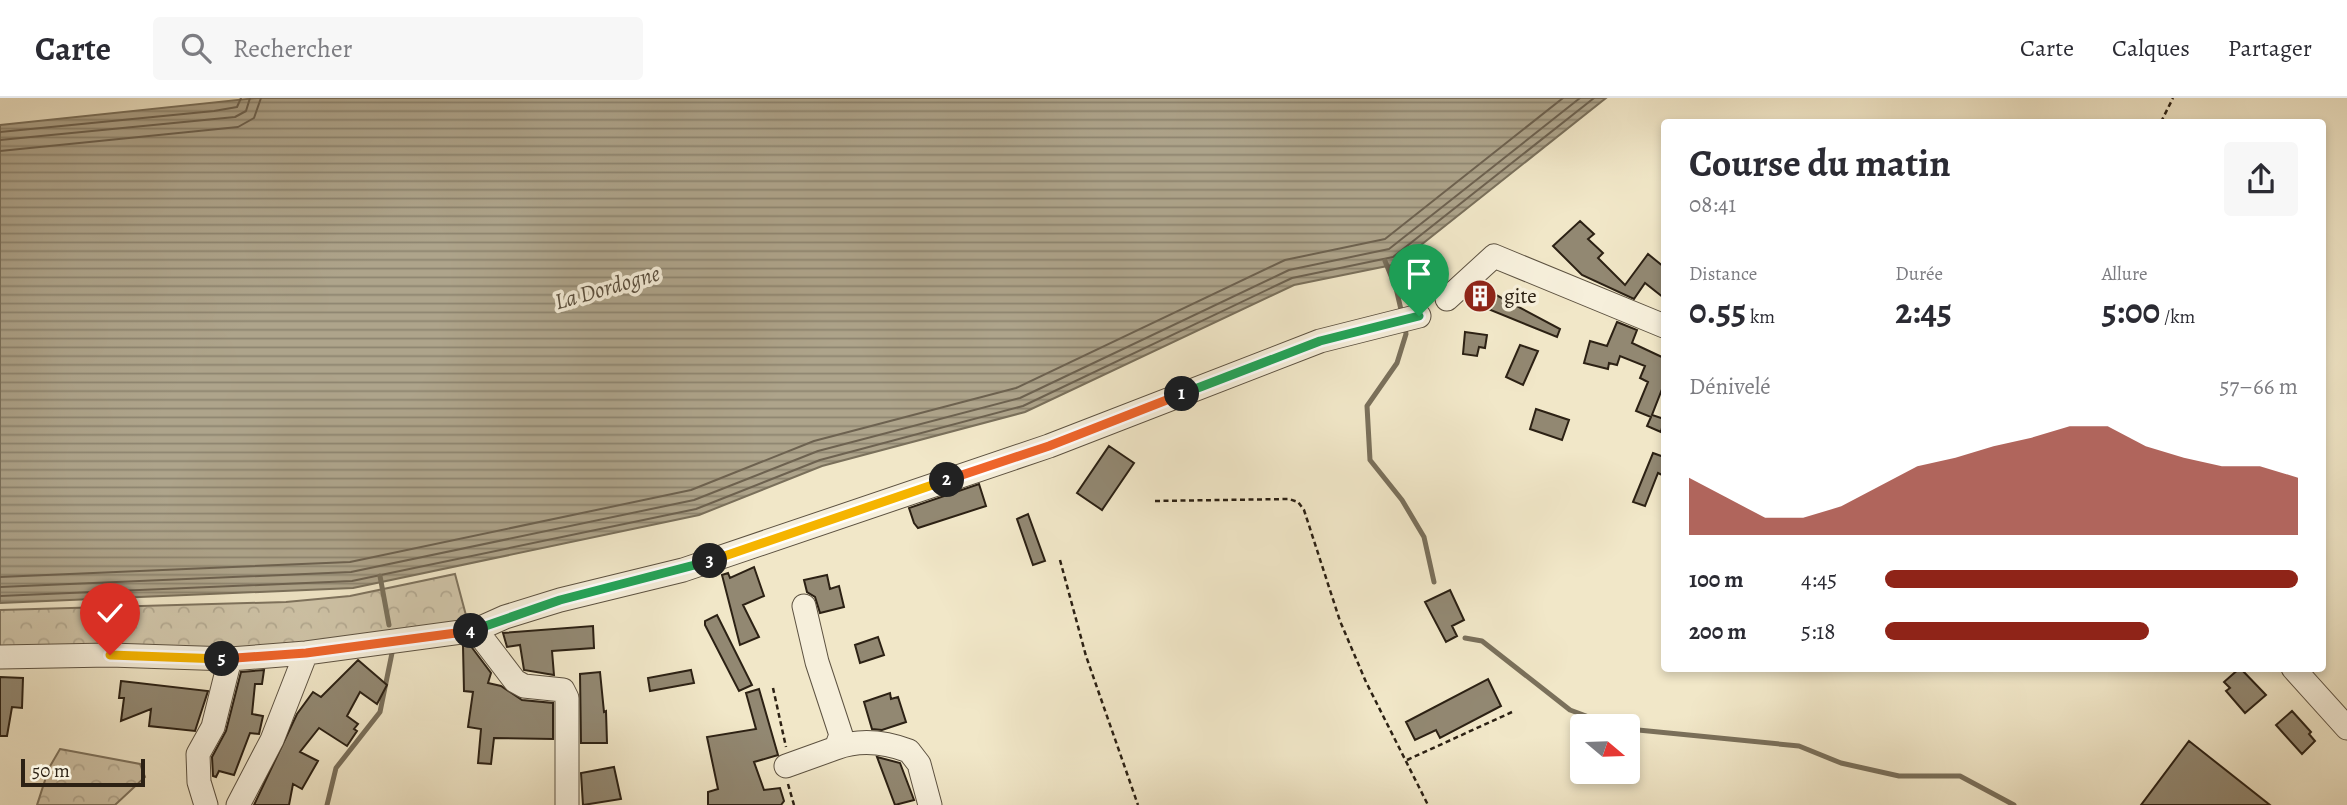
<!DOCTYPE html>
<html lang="fr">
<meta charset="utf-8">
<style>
body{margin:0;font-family:Alegreya,serif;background:#f7f7f7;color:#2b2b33;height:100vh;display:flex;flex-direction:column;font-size:26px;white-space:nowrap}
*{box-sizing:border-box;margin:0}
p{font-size:23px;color:#7c7c81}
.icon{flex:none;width:38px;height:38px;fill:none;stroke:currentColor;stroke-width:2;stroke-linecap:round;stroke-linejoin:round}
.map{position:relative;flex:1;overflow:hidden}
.side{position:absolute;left:1661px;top:21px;width:665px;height:553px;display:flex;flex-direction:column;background:#fff;border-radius:7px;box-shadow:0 4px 10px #0003}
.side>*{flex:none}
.needle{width:46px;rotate:109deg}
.controls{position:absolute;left:1570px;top:616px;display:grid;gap:14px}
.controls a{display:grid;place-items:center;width:70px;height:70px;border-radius:7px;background:#fff;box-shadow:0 4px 10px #0003;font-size:35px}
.scale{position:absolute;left:21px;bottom:18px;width:124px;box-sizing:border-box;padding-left:7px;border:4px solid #2c2114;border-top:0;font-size:19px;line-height:24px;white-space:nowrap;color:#2c2114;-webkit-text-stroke:5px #f6efdb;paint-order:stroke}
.pin{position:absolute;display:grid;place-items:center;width:60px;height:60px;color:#fff;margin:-72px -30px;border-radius:50% 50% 50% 0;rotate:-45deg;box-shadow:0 0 7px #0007}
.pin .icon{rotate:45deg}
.km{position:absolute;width:35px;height:35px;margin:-18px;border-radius:50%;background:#222;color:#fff;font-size:19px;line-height:35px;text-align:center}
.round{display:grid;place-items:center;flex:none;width:74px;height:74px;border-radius:7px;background:#f7f7f7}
.overview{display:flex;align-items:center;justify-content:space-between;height:119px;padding:0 28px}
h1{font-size:38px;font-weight:700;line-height:52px}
.metrics{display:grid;grid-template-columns:repeat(3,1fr);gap:10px;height:119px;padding:7px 28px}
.metrics div{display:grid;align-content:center}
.metrics b{font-size:35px;font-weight:700}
.metrics small{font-size:19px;font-weight:400}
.metrics p{font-size:19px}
.chart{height:196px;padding:14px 28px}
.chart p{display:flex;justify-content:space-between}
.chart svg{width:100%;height:126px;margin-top:7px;fill:#8f2418;opacity:.7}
ul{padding:0 28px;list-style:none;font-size:23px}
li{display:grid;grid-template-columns:112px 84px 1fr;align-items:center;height:52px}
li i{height:18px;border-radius:9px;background:#8f2418}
header{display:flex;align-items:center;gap:42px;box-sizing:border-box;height:98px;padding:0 35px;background:#fff;border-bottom:2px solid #e1e1e2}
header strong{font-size:33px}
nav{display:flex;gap:38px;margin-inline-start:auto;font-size:24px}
.search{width:490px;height:63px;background:#f7f7f7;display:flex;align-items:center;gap:18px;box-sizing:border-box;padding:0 24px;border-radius:7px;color:#7c7c81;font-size:26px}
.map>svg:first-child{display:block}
</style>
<header>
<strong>Carte</strong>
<div class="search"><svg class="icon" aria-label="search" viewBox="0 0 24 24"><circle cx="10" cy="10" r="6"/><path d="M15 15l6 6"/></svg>Rechercher</div>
<nav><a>Carte</a><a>Calques</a><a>Partager</a></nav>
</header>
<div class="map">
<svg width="2347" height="707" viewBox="0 0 2347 707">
<defs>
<pattern id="forest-crowns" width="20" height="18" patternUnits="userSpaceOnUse" patternTransform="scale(1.75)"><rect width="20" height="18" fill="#d0c5a9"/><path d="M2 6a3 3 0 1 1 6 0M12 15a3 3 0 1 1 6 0" fill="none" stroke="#b3a991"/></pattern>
<pattern id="water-rules" width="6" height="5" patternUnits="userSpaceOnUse" patternTransform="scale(1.75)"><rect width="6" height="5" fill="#aea48b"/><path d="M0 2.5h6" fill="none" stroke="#8e8570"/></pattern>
</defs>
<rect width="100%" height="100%" fill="#f1e7c8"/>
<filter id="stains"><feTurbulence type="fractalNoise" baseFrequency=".00286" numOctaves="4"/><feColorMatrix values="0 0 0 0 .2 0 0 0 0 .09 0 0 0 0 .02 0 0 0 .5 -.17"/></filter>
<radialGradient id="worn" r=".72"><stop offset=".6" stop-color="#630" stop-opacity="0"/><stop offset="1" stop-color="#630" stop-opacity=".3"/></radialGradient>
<path fill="url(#forest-crowns)" stroke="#7e735e" stroke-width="2" d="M455 476 468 525 326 547 183 554 0 551V512L286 504 350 498Z
M60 651 140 666 145 679 115 707H37L49 670Z"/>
<path fill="url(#water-rules)" stroke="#7a705b" stroke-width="2" d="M257 0H1606L1397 166 1294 187 1025 314 822 368 699 417 353 490 0 505V27Z"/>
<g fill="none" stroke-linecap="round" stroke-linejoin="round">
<path stroke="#6d6250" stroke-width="2" d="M0 34 214 13 237 9 241 0
M0 42 235 19 246 13 250 0
M0 53 238 29 254 20 261 0
M0 479 350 464 691 392 814 343 1016 290 1285 162 1385 141 1563 0
M0 489 351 474 694 402 818 353 1020 300 1289 172 1389 151 1580 0
M0 498 352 483 696 411 820 362 1023 308 1292 180 1393 159 1594 0"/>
<path stroke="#7a705b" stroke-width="5" d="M1385 163 1396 190 1402 216
M1405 229 1406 236 1397 265 1367 308 1370 362 1402 402 1424 439 1434 484
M380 478 389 527
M1465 540 1482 543 1570 612 1613 628
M1628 631 1799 648 1841 665 1899 678H1960L2014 707
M327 707 336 670 380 614 392 555"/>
</g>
<path fill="#928872" stroke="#2c2114" stroke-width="2" d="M1580 123 1594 136 1588 141 1603 155 1598 160 1625 187 1648 156 1664 169V200L1645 185 1634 201 1582 177 1553 148Z
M1481 189 1560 231 1557 239 1466 202Z
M1617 224 1637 232 1632 245 1664 260V286L1652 317 1664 321 1661 334 1647 328 1651 319 1636 313 1648 284 1640 280 1645 268 1620 258 1617 267 1609 265 1608 271 1584 265 1590 243 1607 248Z
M1465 234 1487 237 1485 250 1479 249 1477 258 1463 256Z
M1520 247 1538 253 1523 287 1506 279Z
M1536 311 1569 322 1562 342 1530 331Z
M1109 348 1134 365 1102 412 1077 395Z
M1653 355 1664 359V378L1658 375 1645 408 1633 404Z
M979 386 986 408 918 430 914 425 909 410Z
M1028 416 1045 463 1033 467 1017 421Z
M754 469 764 498 743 507 759 539 740 547 722 477 728 475 730 480Z
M827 477 830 491 839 488 844 509 820 515 815 499 807 494 804 482Z
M1450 492 1464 522 1452 528 1457 538 1446 544 1425 504Z
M717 517 752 587 739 593 705 527V523Z
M593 528 594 550 552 553 554 577 524 572 520 547 507 549 503 535Z
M878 539 884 557 860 565 855 547Z
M470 547 491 575 488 585 501 588 522 602 553 605V641L494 640 491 666 478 665 481 631 468 629 473 594 464 593 463 548Z
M358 562 387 587 377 606 360 594 347 618 358 626 354 631 357 633 347 648 319 630 300 654 318 663 302 691 293 686 289 707H254L297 616 313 594 321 599Z
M2240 570 2266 597 2245 615 2226 593 2230 590 2224 584Z
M264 572 262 586H255L252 616 263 618 259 636 250 635 234 677 219 673 216 679 213 678 212 659 226 633 241 574Z
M691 572 694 585 650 593 648 580Z
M600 574 604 614 606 613 607 645H581L580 576Z
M0 579 23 580 22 610 12 609 7 638H0Z
M1488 581 1501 608 1440 640 1436 632 1415 642 1406 624Z
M121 583 208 593 195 633 149 628 151 611 121 623 124 600H119Z
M759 591 778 657 754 664 764 692 780 690 784 703 781 707H708V694L718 691 707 639 756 631 746 595Z
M890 595 891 601 898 599 906 624 882 632 872 631 864 604Z
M2292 613 2311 634 2309 636 2315 643 2302 656 2276 627Z
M2189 643 2270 707H2141Z
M877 659 900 665 914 702 895 707Z
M614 669 621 701 583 707 581 675Z"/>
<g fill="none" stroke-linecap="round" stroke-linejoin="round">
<defs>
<path id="minor" d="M1447 201 1494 158 1664 228
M476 532 515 583 524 588 563 592 567 600V707
M0 559 110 557 230 561 306 555 476 532 505 519 560 502 683 472 1049 348 1320 243 1419 218
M2293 570 2347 630
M836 650C860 641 885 644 909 653L919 666 930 707
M786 668 836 650 841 637 817 564 804 508
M206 707 199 684 198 656 213 629 230 561
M238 707 272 642 306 555"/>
</defs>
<use href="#minor" stroke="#5d5241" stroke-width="25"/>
<path stroke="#2c2114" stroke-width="2.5" stroke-dasharray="5 3.5" stroke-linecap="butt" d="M2161 24 2173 0
M1155 403 1289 401 1298 404 1304 412 1340 523 1366 584 1428 707
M1060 462 1086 558 1138 707
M773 590 786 649
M1407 662 1512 614
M788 686 794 707"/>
<use href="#minor" stroke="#f6efdb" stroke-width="23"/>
</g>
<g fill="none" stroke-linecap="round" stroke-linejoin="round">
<defs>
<path id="split-1" d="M1182 296 1320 243 1419 218"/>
<path id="split-2" d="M947 382 1049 348 1182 296"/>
<path id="split-3" d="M710 463 947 382"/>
<path id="split-4" d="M471 533 560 502 710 463"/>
<path id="split-5" d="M222 561 306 555 471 533"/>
<path id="split-6" d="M110 557 222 561"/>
</defs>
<use href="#split-1" stroke="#fff" stroke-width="14"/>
<use href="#split-2" stroke="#fff" stroke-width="14"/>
<use href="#split-3" stroke="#fff" stroke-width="14"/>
<use href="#split-4" stroke="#fff" stroke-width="14"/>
<use href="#split-5" stroke="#fff" stroke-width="14"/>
<use href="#split-6" stroke="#fff" stroke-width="14"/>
<use href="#split-1" stroke="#22a559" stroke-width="9"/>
<use href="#split-2" stroke="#f0652b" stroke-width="9"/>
<use href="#split-3" stroke="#f5b400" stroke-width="9"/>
<use href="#split-4" stroke="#22a559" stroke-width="9"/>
<use href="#split-5" stroke="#f0652b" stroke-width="9"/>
<use href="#split-6" stroke="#f5b400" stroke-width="9"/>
</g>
<defs>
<symbol id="building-disc" viewBox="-11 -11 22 22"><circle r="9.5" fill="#8f2418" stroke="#f6efdb"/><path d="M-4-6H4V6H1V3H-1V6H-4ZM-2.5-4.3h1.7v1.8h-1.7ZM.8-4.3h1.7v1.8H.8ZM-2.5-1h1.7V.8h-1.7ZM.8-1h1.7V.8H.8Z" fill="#fff"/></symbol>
</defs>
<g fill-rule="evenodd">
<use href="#building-disc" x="1461" y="179" width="38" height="38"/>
</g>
<g text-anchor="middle" stroke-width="7" stroke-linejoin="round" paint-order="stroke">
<g font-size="21" fill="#2c2114" stroke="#f6efdb" text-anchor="start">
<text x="1504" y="205">gite</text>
</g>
<g font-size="23" font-style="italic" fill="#5a4f3e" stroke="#f6efdb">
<text transform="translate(607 189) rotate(-16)" y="8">La Dordogne</text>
</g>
</g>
<rect width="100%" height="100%" filter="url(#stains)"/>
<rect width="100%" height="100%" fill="url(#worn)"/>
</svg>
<div class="controls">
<a><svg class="needle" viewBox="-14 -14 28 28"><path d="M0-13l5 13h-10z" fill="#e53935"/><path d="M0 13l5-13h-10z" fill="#7c7c81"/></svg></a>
</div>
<div class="scale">50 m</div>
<div class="pin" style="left:1419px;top:218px;background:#1e9e55"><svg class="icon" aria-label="arrive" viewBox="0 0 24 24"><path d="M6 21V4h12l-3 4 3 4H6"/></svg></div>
<div class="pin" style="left:110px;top:557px;background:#d93025"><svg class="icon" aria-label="check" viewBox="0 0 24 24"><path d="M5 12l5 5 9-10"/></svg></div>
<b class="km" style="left:1182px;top:296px">1</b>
<b class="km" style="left:947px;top:382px">2</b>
<b class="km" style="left:710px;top:463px">3</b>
<b class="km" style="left:471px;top:533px">4</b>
<b class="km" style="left:222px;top:561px">5</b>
<section class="side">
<div class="overview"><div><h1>Course du matin</h1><p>08:41</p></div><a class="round"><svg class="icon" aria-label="share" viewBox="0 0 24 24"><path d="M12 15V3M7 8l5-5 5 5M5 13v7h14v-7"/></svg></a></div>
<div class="metrics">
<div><p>Distance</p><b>0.55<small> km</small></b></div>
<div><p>Durée</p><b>2:45</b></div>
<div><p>Allure</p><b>5:00<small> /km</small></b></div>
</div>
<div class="chart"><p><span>Dénivelé</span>57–66 m</p>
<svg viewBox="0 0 160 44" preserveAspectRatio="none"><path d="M0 44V24L10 31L20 38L30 38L40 34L50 27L60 20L70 17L80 13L90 10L100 6L110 6L120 13L130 17L140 20L150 20L160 24V44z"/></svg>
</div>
<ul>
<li><b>100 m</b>4:45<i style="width:100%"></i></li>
<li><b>200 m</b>5:18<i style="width:64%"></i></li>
</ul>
</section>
</div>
